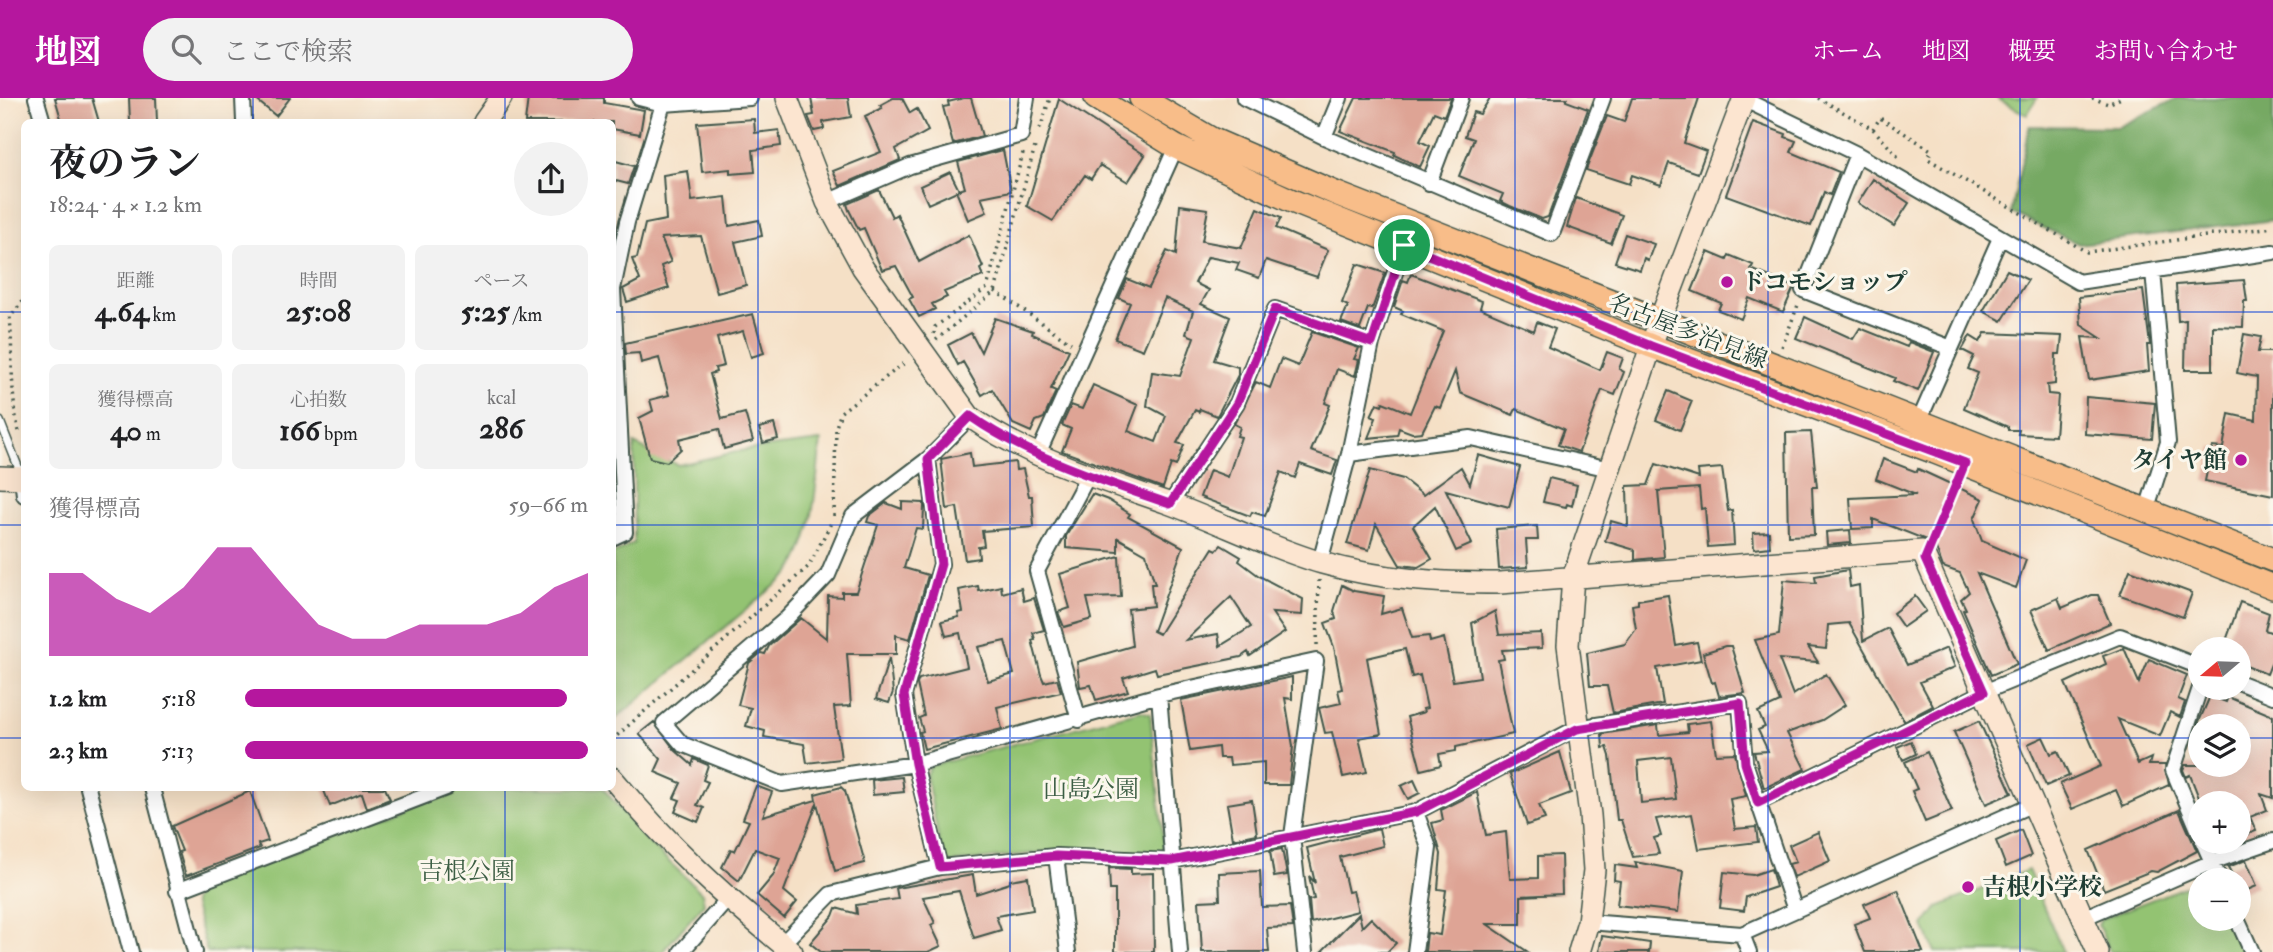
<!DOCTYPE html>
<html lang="ja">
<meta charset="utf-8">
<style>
body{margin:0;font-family:"IM FELL Double Pica","Noto Serif JP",serif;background:#f2f2f2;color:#202124;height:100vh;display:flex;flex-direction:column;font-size:26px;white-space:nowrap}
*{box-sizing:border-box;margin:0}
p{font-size:23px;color:#757577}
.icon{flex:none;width:38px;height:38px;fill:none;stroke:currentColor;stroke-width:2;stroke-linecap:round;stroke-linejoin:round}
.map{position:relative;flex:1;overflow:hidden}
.panel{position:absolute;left:21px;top:21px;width:595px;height:672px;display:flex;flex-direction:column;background:#fff;border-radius:10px;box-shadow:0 7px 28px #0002}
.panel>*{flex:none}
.needle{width:46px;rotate:251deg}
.fabs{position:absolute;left:2188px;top:539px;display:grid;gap:14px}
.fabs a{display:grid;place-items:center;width:63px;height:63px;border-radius:50%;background:#fff;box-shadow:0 7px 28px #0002;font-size:35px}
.pin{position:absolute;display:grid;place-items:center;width:60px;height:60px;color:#fff;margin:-30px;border:4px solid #fff;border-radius:50%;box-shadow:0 2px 7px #0007}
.round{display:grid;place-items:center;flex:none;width:74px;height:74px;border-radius:37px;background:#f2f2f2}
.overview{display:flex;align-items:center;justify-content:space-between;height:119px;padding:0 28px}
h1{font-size:38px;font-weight:700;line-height:52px}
.metrics{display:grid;grid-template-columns:repeat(3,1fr);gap:10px;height:119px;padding:7px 28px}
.metrics div{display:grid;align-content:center;border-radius:10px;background:#f2f2f2;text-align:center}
.metrics b{font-size:30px;font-weight:700}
.metrics small{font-size:19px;font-weight:400}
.metrics p{font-size:19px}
.chart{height:196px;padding:14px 28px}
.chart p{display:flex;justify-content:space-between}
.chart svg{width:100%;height:126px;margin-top:7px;fill:#b5179e;opacity:.7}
ul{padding:0 28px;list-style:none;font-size:23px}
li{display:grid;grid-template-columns:112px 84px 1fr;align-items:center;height:52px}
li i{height:18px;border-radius:9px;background:#b5179e}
header{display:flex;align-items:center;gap:42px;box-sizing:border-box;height:98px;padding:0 35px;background:#b5179e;color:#fff}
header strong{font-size:33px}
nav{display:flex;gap:38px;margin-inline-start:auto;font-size:24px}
.search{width:490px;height:63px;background:#f2f2f2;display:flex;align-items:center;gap:18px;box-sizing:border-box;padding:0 24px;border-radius:38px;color:#757577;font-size:26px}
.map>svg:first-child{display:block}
</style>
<header>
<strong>地図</strong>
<div class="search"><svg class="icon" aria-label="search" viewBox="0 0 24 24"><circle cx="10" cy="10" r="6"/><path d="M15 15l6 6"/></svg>ここで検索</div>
<nav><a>ホーム</a><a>地図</a><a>概要</a><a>お問い合わせ</a></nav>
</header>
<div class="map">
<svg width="2273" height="854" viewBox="0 0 2273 854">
<rect width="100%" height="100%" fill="#fbf7ec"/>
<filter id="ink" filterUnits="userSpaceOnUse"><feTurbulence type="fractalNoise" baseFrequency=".0143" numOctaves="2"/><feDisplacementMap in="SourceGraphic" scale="14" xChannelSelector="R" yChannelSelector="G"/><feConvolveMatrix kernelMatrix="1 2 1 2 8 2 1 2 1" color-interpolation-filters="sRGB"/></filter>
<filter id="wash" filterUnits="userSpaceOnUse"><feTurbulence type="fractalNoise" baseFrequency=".00686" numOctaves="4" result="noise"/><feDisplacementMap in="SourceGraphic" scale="28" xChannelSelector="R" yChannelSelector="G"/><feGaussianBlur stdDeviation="1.57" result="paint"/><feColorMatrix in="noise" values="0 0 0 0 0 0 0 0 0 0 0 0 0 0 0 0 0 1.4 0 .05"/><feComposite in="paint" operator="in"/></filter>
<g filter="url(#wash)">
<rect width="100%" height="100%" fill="#f5e0c6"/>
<path fill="#93c372" stroke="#598053" stroke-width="2" d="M1996 0H2037L2027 17Z
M821 343C815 387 816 438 789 476L613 623V456L634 445V346L678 367 745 352Z
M1141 613 1150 616 1164 748 1161 755 1052 753 949 765 942 759 926 676 930 668Z
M457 690H603L644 740 702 795 704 806 662 854H207L193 804 198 791Z
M2028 772 2063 854H1935L1924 828 1938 809Z
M2200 783V821H2229L2243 854H2110L2098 827 2101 821Z"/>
<path fill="#76a964" stroke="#4a734c" stroke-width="2" d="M2178 0H2273V122L2079 146 2011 115 2029 28 2118 29Z"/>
<g id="blocks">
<path fill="#dea495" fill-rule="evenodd" d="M55 0H92L99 24H62Z
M129 0H156L157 24H130Z
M254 0H290L276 18Z
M528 0H604V5L644 12 640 36 612 31V24H525Z
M811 0H848L851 19 823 24 824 31 814 33 808 18 814 17Z
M893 0H902L910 15 917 11 928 33 896 51 900 62 840 88 833 73 881 54 865 18 882 10 880 7Z
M964 0H971L982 38 953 46 943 9 949 8 948 4Z
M1356 0H1451L1444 18 1434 14 1420 43 1430 48 1420 69 1394 57 1395 54 1340 33Z
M1490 0H1567L1566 3 1588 11 1548 119 1542 121 1510 108 1500 103 1503 96 1459 78 1474 41 1465 38 1473 14 1480 16Z
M1632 0H1699L1684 45 1706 53 1698 75 1669 65 1661 87 1632 77 1629 86 1586 72 1607 18 1624 24Z
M1059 1 1145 57 1128 84 1100 67 1091 81 1085 77 1053 123 1027 108Z
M754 21 755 35 779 32 781 48 753 52 755 74 730 76V71L702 74 697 25Z
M1753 24 1786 36 1785 39 1796 43 1791 54 1839 74 1830 97 1824 94 1811 128 1726 97Z
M1003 52 1011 93 981 99 987 114 968 122 956 93 965 90 958 64Z
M612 62 634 68 628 86 612 82Z
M688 73 692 103 726 99 729 128 759 122 762 138 735 144 746 187 717 195 701 138 661 140 671 164 661 168 669 190 627 204 623 191 640 182 632 161 637 160 645 126 666 122 663 77Z
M950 74 959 92 928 106 920 88Z
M1873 81 1909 105 1894 128 1858 105Z
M879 92 892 119 897 116 919 164 969 137 983 169 980 171 983 178 944 194 947 199 932 206 935 211 919 219 909 201 913 199 896 168 882 172 864 130 859 132 849 112 847 106Z
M1576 100 1622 117 1611 145 1567 129Z
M1180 107 1208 111 1202 143 1241 150 1258 110 1281 120 1276 130 1328 152 1317 179 1266 162 1259 180 1236 172 1239 165 1208 159 1195 185 1209 192 1201 206 1230 219 1214 262 1238 269V277L1217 318 1200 311 1199 314 1195 312 1177 345 1184 347 1176 368 1171 366 1163 390 1062 353 1071 331 1062 327 1071 307 1082 311 1093 287 1138 307 1128 333 1156 344 1166 318 1147 308 1152 274 1180 278 1194 239 1186 236 1193 213 1165 200 1143 252 1115 241 1130 205 1119 200 1127 181 1149 190 1167 153 1176 157Z
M1625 136 1654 146 1648 162 1644 160 1640 172 1615 164Z
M1708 154 1727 162 1729 157 1753 167 1751 171 1794 189 1783 214 1749 200 1741 221 1718 212 1721 205 1692 193Z
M1357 166 1385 175 1372 211 1368 210 1360 231 1341 224 1348 208 1342 205Z
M2007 172 2028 182 2002 223 1983 213Z
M1411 176 1482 203 1480 210 1534 233 1537 224 1555 231 1548 249 1600 272 1607 254 1623 260 1619 271 1624 274 1615 297 1602 292 1579 354 1558 347 1564 331 1516 311 1513 317 1460 295 1455 273 1440 310 1435 308 1422 334 1412 335 1399 330 1397 337 1368 340 1376 320 1371 318 1377 305 1382 307 1383 304 1410 315 1443 233 1401 216 1403 213 1394 209 1403 182 1408 184Z
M2244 182 2247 203H2244L2243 229 2213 228V272H2185L2186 222 2178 223 2176 187Z
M2143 192 2150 247H2147L2149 273 2089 282 2082 239 2101 240 2081 227 2079 199Z
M753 216 764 255 751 259 743 233 717 240 724 268 715 270 716 274 710 276 722 321 745 315 753 343 724 351 719 331 679 341 681 351 667 364 650 360 639 320 653 313 650 302 669 297 659 260 641 265 639 255 626 256 625 245Z
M1805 219 1853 241 1860 230 1907 249 1909 244 1934 254 1918 293 1893 283 1895 280 1796 240Z
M995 220 1033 233 1032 236 1069 252 1051 291 1056 293 1044 320 1036 323 1031 334 1013 326 992 291 982 297 963 264 958 267 948 247 971 235 981 254Z
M1312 234 1359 250 1354 261 1359 262 1355 278 1337 271 1325 305 1330 307 1311 353 1337 362 1332 377 1300 366 1295 380 1281 374 1265 418 1252 414 1250 418 1200 399 1210 372 1228 379 1241 339 1237 338 1240 329 1234 326 1256 284 1270 290 1281 261 1298 268Z
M1985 235 2062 238 2060 256H2056L2055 286 2047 287 2048 296 2058 297 2055 338 2018 336 2019 332H2008V329L1964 310 1978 275 1968 271 1974 258 1962 252 1970 238 1980 244Z
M2244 236 2261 239 2258 254H2273V397L2205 383 2212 349 2223 350 2229 316 2256 322 2257 279 2237 275Z
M1668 293 1692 303 1680 332 1656 322Z
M2086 299 2155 305 2152 341 2085 336Z
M774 326 778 341 763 345 759 330Z
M1811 334 1817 389H1812L1814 437 1788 438 1786 335Z
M970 355 972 369 1015 364 1016 372 1023 371 1029 398H1032L1034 429 982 433 984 448 978 449 979 460 965 462 957 409 947 411 941 361Z
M1478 357 1520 369 1509 409 1446 392 1472 446 1456 453 1435 408 1413 428 1432 461 1418 469 1400 467 1376 426 1369 452 1347 446 1370 372 1403 381 1423 397 1461 369 1470 386Z
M1883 361 1917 374 1918 371 1983 401 1974 421 1982 443 2026 462 2016 490 1977 475 2017 566 1991 577 1963 512 1966 511 1961 501 1969 494 1960 475 1943 469 1934 445 1873 421V430L1852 431 1850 400 1916 397 1876 381Z
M1656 366 1699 380 1698 372 1722 370 1728 413 1732 412 1734 447 1708 449 1705 410 1701 411 1699 390 1658 393 1664 459 1635 462V452L1605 443 1611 423 1628 428 1627 388 1648 387Z
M1549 380 1577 387 1572 408 1567 406 1566 409 1543 404Z
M1092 396 1108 402 1130 416 1128 419 1183 449 1153 533 1159 536 1213 450 1217 452 1221 447 1241 459 1239 463 1259 478 1303 501 1302 517 1272 515 1285 534 1250 558 1248 554 1241 559 1157 576 1155 570 1123 580 1128 593 1096 602 1091 587 1080 589 1077 564 1132 548 1128 511 1153 508 1151 486H1155L1146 456 1118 440V454L1066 450V438ZM1231 499 1251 529 1220 548 1218 536 1186 542Z
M902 404 924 405V409L923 431 916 430 904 470 928 477 910 541 896 537V556H847L851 608 834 609 841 661 807 665 804 646 764 639 765 633 746 628 751 610 738 607 749 565 761 555 765 556 769 548 801 520 827 541 828 498 842 499V494H856L878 427 867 424 869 418 886 405 902 411Z
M1537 428 1538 442H1526L1528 469 1499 471 1496 431Z
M1850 432 1851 445 1827 447 1826 434Z
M1769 434 1770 449 1754 451 1753 435Z
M1119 458 1121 499 1087 500 1092 521 1064 529 1058 514 1070 510 1060 476Z
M1848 472 1850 489 1859 487 1863 543 1888 530 1907 567 1947 550 1955 569 1920 584 1933 608 1904 623 1849 525 1828 527 1826 551 1808 549 1818 564 1779 561 1793 597 1826 576 1845 607 1822 622 1787 635 1805 671 1764 690 1754 654 1768 653 1758 632 1765 629 1758 614 1780 604 1755 542 1779 537 1784 482 1816 485 1815 478Z
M2130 472 2192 495 2183 519 2120 497Z
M1342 487 1354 493 1384 498 1381 516 1402 510 1412 540 1429 538 1430 544 1444 540 1453 583 1480 579 1472 525 1495 513 1499 537 1541 535 1542 550 1502 552 1504 561 1498 562 1513 636 1456 649V653L1439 656 1441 667 1421 672 1407 619 1424 614 1423 611 1427 610 1420 577 1412 579 1405 551 1367 560 1381 636 1359 640 1367 674 1343 679 1332 634 1325 635 1319 610 1341 605 1338 592 1342 591 1334 549 1325 525 1336 521 1334 513Z
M978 488 979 493 1001 488 1002 495 1021 490 1024 503 1034 500 1044 532 1033 535 1035 541 1032 542 1041 577 1044 584 1057 581 1061 594 997 609 1002 631 924 651 920 634 923 633 919 620 924 618 917 586 919 581 967 569 960 535 946 538 942 523 959 519 958 515 963 514 959 492ZM1005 543 1014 576 988 583 978 549Z
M1668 497 1676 548 1697 544 1701 562 1657 570 1663 606 1613 615 1607 588H1590L1587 555 1625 546 1636 531 1632 507 1638 506V502Z
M2092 497H2098L2110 525 2049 552 2031 512 2058 500 2062 510Z
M1915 498 1926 513 1903 529 1893 515Z
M2240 504 2269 515 2265 532 2273 535V561L2267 576 2238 565V551H2223Z
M1725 548H1731L1745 595 1719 598 1715 584 1712 585 1703 555Z
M2124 550 2139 585 2149 561 2187 577 2178 601 2185 604 2180 619 2170 614 2160 638 2118 621 2138 666 2151 660 2149 667H2165L2169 687 2123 708 2116 692 2072 711 2060 686 2101 668 2065 585 2106 566 2103 558Z
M889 560 893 594 889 605 876 601Z
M1292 579V601L1285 600 1293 648 1289 687H1264V664L1230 667 1229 660H1219L1218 649 1190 653 1181 602Z
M2210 598 2226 604 2228 599 2273 618V700L2261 696 2267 712 2250 719 2256 733 2238 740V705H2201L2190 677 2186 679 2183 672 2185 667H2238V628L2198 626Z
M1711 623 1716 656 1735 655 1746 698 1730 701 1735 731 1756 729 1758 744 1699 751 1692 716 1656 721 1661 738 1654 740 1659 756 1633 759 1621 722H1617L1610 658 1607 649 1603 650 1602 636 1658 627 1659 637 1688 634 1687 626ZM1671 659 1676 701 1641 705 1638 663Z
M1979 623 2012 695 1986 706 1954 634Z
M654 624 675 652 692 667 694 661 708 667 703 682 708 684 697 707 704 710 698 724 675 714 680 702 674 700 681 685 655 674 661 661 639 636Z
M2043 639 2051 656 2058 653 2069 678 2046 688 2028 646Z
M1911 643 1916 656 1903 662 1897 649Z
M1560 654 1571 695 1539 707 1545 721 1527 727 1510 676Z
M1927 654 1952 713 1925 724 1912 693 1917 691 1905 664Z
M902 679 904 694 873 697 872 682Z
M1414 682 1420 695 1408 701 1401 688Z
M756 688 772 694 763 718 816 702 815 696 841 689 845 693 865 765 835 773 817 705 784 793 797 804 784 820 757 797 773 778 780 760 755 751 739 783 722 769 731 751 735 753 749 723 743 721Z
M323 690H385L390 701 367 710 362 695 330 708Z
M250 693 268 743 258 746 260 750 186 778 179 754 182 753 172 728Z
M1477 694 1486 737 1506 734 1510 781 1538 780V758L1561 757 1562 796 1521 798V826H1487L1528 854H1425L1427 835 1440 837 1446 792 1438 791 1441 756 1432 725 1443 722 1441 712Z
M1252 702 1257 736 1233 741 1227 706Z
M2179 712 2197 753 2157 774 2151 773 2104 792 2088 752Z
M1379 731 1383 748 1340 759 1348 794 1353 793 1358 813 1311 825 1309 802 1314 801 1309 778 1315 785 1307 750Z
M2021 732 2031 758 2006 769 1996 743Z
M1818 734 1830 763 1794 779 1789 766 1796 764 1789 747Z
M1282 751 1287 777 1274 779 1270 753Z
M2246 762 2257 788 2240 795 2238 782H2235L2228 769Z
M1635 764 1683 773 1678 814 1617 807 1620 783 1614 782 1615 767 1637 770Z
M1109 770 1131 771V776L1153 775 1154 854H1115V792H1110Z
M1771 771 1776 789 1746 799 1744 813 1720 810 1724 774 1753 777Z
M1260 773 1262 809 1290 808 1293 829 1267 830 1269 854H1202L1199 803 1220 802 1219 775Z
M973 777 976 796 1010 785V782L1028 779 1033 812 996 818 1001 832 974 840 959 793 923 799 935 825 931 827 941 848 928 854H821L810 845 833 818 836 810 857 816 856 807 898 801 896 790Z
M1898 792 1923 854H1865L1854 826 1870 820 1864 806Z
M1359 816 1362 829 1371 820 1396 845 1387 854H1321Z
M1602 838 1650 845 1649 854H1599Z"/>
</g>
</g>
<g filter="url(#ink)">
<use href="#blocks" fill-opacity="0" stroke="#3f554a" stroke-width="2"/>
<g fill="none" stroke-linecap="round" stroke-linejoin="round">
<defs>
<path id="lane" d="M0 323 21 376"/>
<path id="street" d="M36 0 43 24
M243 0 244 24
M639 0 663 6 750 0
M1244 0 1324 39 1552 136 1603 0
M1741 0 1857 56 2078 184 2273 154
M1324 39 1340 0
M1857 56 1803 192 1951 250
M1429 85 1461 0
M827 104 910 68 1021 37 1027 0
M970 319 928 361 853 418 828 477 787 520 664 625 682 646 782 686 915 666 1159 597 1316 563 1292 738 1305 854
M1918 325 2000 140
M1038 356 1176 49
M1349 356 1471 340 1610 371
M928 361 941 466 904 597 915 666 940 769
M22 380 24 397
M1170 406 1237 305 1275 211 1372 245
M2146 414 2168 344 2153 173
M612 440 625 434 613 191 627 124 663 6
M1320 464 1349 356 1372 245 1404 147
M2238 584 2273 598
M1159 597 1180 854
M1079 622 1037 473 1088 378
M88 690 131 854
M152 690 195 854
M1758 705 1984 594 2120 538 2200 569
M2200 736 2173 672 2200 590
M2203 744 2220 782
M1056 758 1068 854
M177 793 446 690
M2083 820 2212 764 2273 743
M2237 821 2252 854
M1588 824 1742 836 2033 706
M1742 836 1749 854
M782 846 831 796 940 769 1056 758 1172 763 1416 714 1577 630 1740 605 1745 665 1795 812
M681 854 727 802
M1415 854 1429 750 1416 714"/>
<path id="secondary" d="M787 0 827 104 863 170 970 319C1029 360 1100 381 1168 405 1220 424 1270 450 1322 465 1381 482 1440 485 1500 485L1922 453 2098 854
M484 24 501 0
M0 379 24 380
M612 680C669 748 723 798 792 854
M1579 854 1588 824 1594 772 1590 717 1568 547 1573 479 1660 222 1744 0"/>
<path id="primary" d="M1096 0 1176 49 1292 103 1651 248 1935 354 2273 489
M1141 0 1211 41 1335 95 2273 462"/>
</defs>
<use href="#lane" stroke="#3f554a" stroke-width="10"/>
<use href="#street" stroke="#3f554a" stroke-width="18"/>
<use href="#secondary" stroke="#3f554a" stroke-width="24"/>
<use href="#primary" stroke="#3f554a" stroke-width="26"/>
<path stroke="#3f554a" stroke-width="3.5" stroke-dasharray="2 5" stroke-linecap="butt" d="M1818 0 1873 31 1880 20 1931 52 1928 61 2087 154 2273 129
M2092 0 2108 6 2121 0
M1040 31 1050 0
M1873 31 1900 61
M995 193 1071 245
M934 236 935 229 987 190 1024 51
M936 242 995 193 1036 45
M1782 249 1798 207
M19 333C10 300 13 254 10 219L24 202
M834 418 836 329 841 314 907 263
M1934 439 1956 385
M1317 547 1319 482
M612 642 809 468 831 425"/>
<use href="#lane" stroke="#fff" stroke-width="7"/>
<use href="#street" stroke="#fff" stroke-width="14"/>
<use href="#secondary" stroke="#fce5d0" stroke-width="21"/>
<use href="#primary" stroke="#f8bd89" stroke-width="23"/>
</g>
</g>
<g fill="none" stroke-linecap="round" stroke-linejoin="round" filter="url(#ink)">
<defs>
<path id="route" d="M1404 147 1651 248 1965 365 1925 461 1984 594 1758 705 1745 665 1740 605 1577 631 1416 714 1172 763 1056 758 940 769 915 666 904 597 941 466 928 361 970 318C1030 360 1101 382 1170 406L1237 305 1275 211 1372 245Z"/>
</defs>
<use href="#route" stroke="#fff" stroke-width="14"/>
<use href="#route" stroke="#b5179e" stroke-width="9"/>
</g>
<path fill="none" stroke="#1d4ed8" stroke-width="2" stroke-opacity="0.55" d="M253 0V24M505 0V24M758 0V854M1010 0V854M1263 0V854M1515 0V854M1768 0V854M2020 0V854M0 214H24M612 214H2273M0 427H24M612 427H2273M0 640H24M612 640H2200M2238 640H2273M253 690V854M505 690V854"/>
<g fill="#b5179e" stroke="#fbf7ec" stroke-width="2.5">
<circle cx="1727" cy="184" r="7"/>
<circle cx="2241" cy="362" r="7"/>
<circle cx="1968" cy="789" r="7"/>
</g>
<g text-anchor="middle" stroke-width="6" stroke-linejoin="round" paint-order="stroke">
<g font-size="24" font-weight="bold" fill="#1f3d34" stroke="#fbf7ec" text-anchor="start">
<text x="1741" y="192">ドコモショップ</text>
<text x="2227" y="370" text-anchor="end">タイヤ館</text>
<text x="1982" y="797">吉根小学校</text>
</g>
<g font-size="24" fill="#1f3d34" stroke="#fbf7ec">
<text transform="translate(1688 233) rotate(21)" y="8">名古屋多治見線</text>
</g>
<g font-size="24" fill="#3c5e44" stroke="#fbf7ec">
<text x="1091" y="699">山島公園</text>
<text x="467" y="781">吉根公園</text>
</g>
</g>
</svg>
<div class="fabs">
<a><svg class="needle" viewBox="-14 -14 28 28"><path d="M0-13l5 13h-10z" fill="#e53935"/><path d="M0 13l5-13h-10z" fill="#757577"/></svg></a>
<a><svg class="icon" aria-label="layers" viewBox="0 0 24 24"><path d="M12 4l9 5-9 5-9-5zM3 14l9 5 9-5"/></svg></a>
<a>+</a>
<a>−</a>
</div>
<div class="pin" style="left:1404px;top:147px;background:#1e9e55"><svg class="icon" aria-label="arrive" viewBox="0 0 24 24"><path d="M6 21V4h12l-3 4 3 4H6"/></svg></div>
<section class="panel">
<div class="overview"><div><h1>夜のラン</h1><p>18:24 · 4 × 1.2 km</p></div><a class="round"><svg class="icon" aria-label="share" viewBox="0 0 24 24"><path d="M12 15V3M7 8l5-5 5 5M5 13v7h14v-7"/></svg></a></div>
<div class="metrics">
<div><p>距離</p><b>4.64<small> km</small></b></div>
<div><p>時間</p><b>25:08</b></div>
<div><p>ペース</p><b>5:25<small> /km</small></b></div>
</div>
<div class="metrics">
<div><p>獲得標高</p><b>40<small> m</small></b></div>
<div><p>心拍数</p><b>166<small> bpm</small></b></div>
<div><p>kcal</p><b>286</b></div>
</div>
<div class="chart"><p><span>獲得標高</span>59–66 m</p>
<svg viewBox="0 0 160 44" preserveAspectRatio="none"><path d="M0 44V15L10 15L20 24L30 29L40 20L50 6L60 6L70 20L80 33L90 38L100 38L110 33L120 33L130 33L140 29L150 20L160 15V44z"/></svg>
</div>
<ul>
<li><b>1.2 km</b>5:18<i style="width:94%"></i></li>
<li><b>2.3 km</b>5:13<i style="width:100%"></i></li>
</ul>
</section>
</div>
